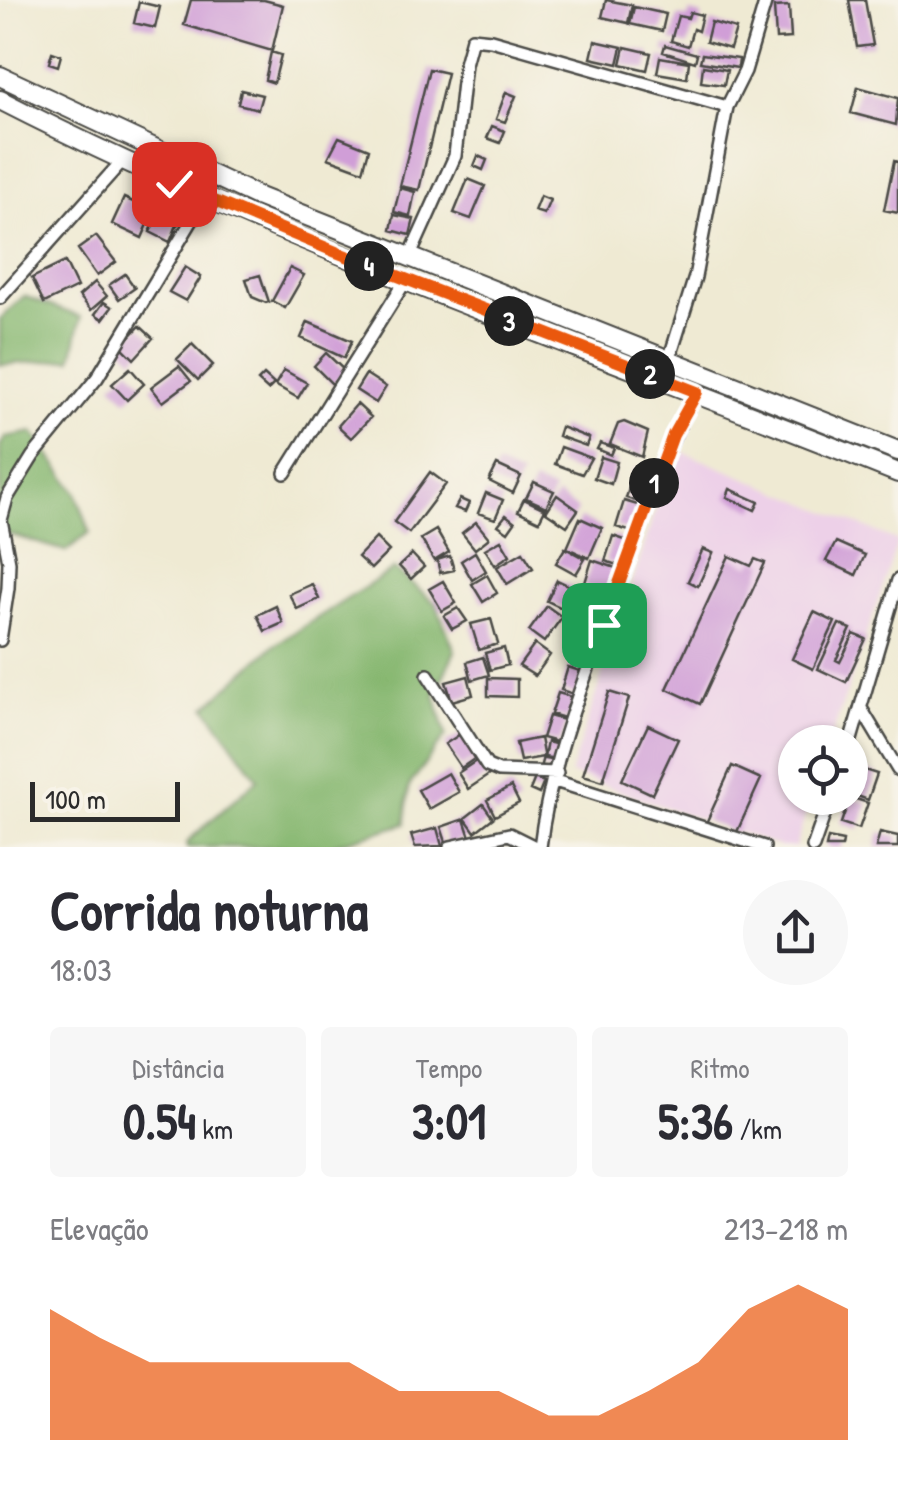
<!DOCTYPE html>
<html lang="pt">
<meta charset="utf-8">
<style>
body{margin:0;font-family:"Patrick Hand",sans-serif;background:#f7f7f7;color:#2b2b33;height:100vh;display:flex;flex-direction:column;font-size:38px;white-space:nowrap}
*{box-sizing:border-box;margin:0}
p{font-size:32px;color:#7c7c81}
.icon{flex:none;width:55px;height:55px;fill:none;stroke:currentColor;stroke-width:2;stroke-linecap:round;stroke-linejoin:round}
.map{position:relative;height:847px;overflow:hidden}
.panel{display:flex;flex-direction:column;background:#fff;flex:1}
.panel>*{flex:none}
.fabs{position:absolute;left:778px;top:725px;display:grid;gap:20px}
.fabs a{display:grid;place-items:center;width:90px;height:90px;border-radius:50%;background:#fff;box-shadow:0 2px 8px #0004;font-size:50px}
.scale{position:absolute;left:30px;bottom:25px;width:150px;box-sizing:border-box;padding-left:10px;border:5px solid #2b2b2b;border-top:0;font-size:28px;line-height:35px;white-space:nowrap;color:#2b2b2b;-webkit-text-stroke:8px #f7f3e8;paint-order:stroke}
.pin{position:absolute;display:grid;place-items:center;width:85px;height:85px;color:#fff;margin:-42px;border-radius:20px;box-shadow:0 5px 15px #0006}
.km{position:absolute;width:50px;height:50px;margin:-25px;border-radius:50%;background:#222;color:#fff;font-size:28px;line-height:50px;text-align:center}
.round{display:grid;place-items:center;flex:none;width:105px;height:105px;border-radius:52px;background:#f7f7f7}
.overview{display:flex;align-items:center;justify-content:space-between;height:170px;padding:0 50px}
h1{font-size:55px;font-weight:700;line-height:75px}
.figures{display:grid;grid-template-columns:repeat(3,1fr);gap:15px;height:170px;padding:10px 50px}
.figures div{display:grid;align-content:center;border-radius:10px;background:#f7f7f7;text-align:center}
.figures b{font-size:50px;font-weight:700}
.figures small{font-size:28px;font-weight:400}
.figures p{font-size:28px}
.chart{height:280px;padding:20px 50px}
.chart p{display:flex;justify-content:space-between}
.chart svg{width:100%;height:180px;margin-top:10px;fill:#ea580c;opacity:.7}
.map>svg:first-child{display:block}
</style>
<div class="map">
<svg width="898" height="847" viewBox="0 0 898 847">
<rect width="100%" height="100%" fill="#f7f3e8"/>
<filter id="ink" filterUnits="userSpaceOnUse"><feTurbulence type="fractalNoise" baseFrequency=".01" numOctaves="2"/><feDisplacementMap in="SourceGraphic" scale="20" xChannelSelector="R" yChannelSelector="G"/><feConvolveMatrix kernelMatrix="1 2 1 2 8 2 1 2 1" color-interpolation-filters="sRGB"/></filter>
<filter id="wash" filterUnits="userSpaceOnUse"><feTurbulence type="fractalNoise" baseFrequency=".0048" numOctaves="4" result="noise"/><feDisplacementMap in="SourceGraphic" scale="40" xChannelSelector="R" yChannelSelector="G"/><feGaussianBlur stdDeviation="2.25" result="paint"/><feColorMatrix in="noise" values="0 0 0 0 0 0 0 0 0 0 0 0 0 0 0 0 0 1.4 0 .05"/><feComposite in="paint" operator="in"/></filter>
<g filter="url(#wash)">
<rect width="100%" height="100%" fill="#efead3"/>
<path fill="#edd0e8" d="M676 449 898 541 830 742H795V798H811L795 847H781L570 774Z"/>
<path fill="#86b770" stroke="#58714e" stroke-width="2.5" d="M24 296 81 317 72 359 0 365V319Z
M33 432 76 492 90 532 66 551 0 532V446L6 437Z
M394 569 436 604 455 651 435 694 446 735 409 786 405 824 325 847H187L188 841 258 779 206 707 273 646Z"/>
<g id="blocks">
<path fill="#d09ed7" d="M191 0H264L283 5 272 51 184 25Z
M606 0 632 5 628 23 602 17Z
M849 0H865L873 45 857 47Z
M139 2 160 7 155 28 134 23Z
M789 6 791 38 776 39 774 7Z
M634 7 666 14 662 31 630 24Z
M690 12 702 15 698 31 693 29 688 46 671 41 678 16 688 18Z
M711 22 736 29 730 49 706 42Z
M595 41 622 47 618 64 591 58Z
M665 45 697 54 695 62 663 52Z
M625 47 651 53 647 70 621 64Z
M52 52 61 55 58 66 49 63Z
M271 52 281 55 274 83 265 80Z
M702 54 739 59 738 68 700 62Z
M660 57 689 62 687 78 657 73Z
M703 66 727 70 724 85 701 82Z
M429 69 447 73 419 190 400 186Z
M858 87 898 98 896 125 851 113Z
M241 90 262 95 258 109 238 104Z
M506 92 516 96 505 122 496 119Z
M492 126 505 131 500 143 487 138Z
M339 137 369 149 363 171 328 158Z
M478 156 487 160 483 170 474 166Z
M894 161 898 162V213L884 210Z
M468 179 485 186 471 219 454 213Z
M400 188 415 192 410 216 394 212Z
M540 196 550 200 544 214 534 211Z
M124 198 154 211 142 238 112 224Z
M394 215 414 219 410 235 391 230Z
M158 216 177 225 170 242 150 232Z
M96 236 116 262 97 276 78 249Z
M65 262 77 287 44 303 32 278Z
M185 267 201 277 186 301 169 292Z
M290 268 304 275 285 308 272 301Z
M125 274 135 288 119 299 109 285Z
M260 275 269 302 266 303 252 297 246 279Z
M95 282 107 296 91 310 79 296Z
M104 302 112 307 103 319 95 314Z
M308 322 352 341 344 358 301 338Z
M140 326 153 338 134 359 121 346Z
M192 344 213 365 198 380 177 359Z
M326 353 345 371 332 384 314 366Z
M179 366 191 381 163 402 151 387Z
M130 368 144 384 127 400 112 384Z
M284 370 307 383 298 398 275 385Z
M366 374 386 387 376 403 356 390Z
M264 375 274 384 268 390 258 381Z
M357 404 371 417 351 438 338 426Z
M624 422 648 432 642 457 610 444 618 424Z
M561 427 589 438 586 446 558 436Z
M600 443 614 448 611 455 597 449Z
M561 447 591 458 582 474 555 464Z
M601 457 617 462 611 484 594 478Z
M497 465 521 476 513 493 489 481Z
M635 468 652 474 642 503 626 498Z
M430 472 446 484 409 533 394 522Z
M534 482 554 491 546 507 526 498Z
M730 489 759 502 755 510 727 497Z
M486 493 503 500 495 519 478 513Z
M557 495 578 510 567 526 546 512Z
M460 499 469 503 465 512 455 508Z
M524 499 545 509 539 521 518 511Z
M624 501 641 506 632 532 616 527Z
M506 515 515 522 508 532 498 525Z
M580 518 602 528 589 558 567 548Z
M476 522 489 538 475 549 462 533Z
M436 530 449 552 434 561 421 539Z
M613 536 628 541 620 566 605 561Z
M376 538 389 551 371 569 358 557Z
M501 540 510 555 495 565 485 549Z
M836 542 865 555 856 575 826 561Z
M565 548 585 559 576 574 556 563Z
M703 549 713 553 698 586 688 581Z
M475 552 486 571 472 580 461 561Z
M523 552 533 568 507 584 497 567Z
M412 554 424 567 411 579 399 566Z
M450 556 454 570 440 573 437 560Z
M729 556 751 566 755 559 765 563 700 704 667 689Z
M592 560 619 569 611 595 584 586Z
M487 575 497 593 483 602 472 584Z
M557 580 574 588 564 609 547 601Z
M443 581 456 603 442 611 429 589Z
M312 584 319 599 297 609 289 594Z
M583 592 604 600 593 628 572 620Z
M276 606 283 623 265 631 257 615Z
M547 606 562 617 544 642 529 631Z
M458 608 467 621 452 629 444 616Z
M814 612 835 622 813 669 792 659Z
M491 619 498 644 479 650 471 624Z
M839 624 851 629 836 660 840 662 854 634 866 639 846 682 818 669Z
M578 635 595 641 587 666 570 660Z
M535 644 550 655 535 676 519 666Z
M504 648 508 665 490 670 485 653Z
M483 657 489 675 472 680 467 662Z
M568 667 583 672 576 695 561 690Z
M468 676 473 695 452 701 446 682Z
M488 678 517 679V697L488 696Z
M609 692 629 698 603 781 583 775Z
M558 693 575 698 568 719 551 714Z
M549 716 567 721 560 743 542 738Z
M648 725 678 739 652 794 622 780Z
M462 733 477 757 461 768 445 744Z
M540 738 544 759 556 761 554 771 540 768 543 757 520 761 516 743Z
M547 742 559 745 556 759 544 757Z
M479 759 489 775 468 789 458 773Z
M732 766 761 779 736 834 707 821Z
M861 769 877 774 868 800 852 794Z
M448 773 459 792 429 809 418 790Z
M535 778 544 782 539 794 530 790Z
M511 787 519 803 495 816 487 800Z
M850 797 868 803 859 829 841 823Z
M483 804 493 818 475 832 465 818Z
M464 819 470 837 447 845 441 827Z
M437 828 442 846 415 847 411 835Z
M880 832 898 836V847H876Z
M828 838 843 841 842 847H826Z"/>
</g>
</g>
<g filter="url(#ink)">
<use href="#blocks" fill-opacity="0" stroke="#484844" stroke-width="2.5"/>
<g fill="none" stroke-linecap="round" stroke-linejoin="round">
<defs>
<path id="minor" d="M409 258 455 156 465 64 472 38 491 40 727 107
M0 298 123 160
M669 360 695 277 727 107 745 71 766 0
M285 473 406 280
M0 640 8 588 9 562 1 520 7 498 33 456 97 378 206 197
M428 675 487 766 499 771 557 773
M862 710 898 770
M850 743 898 580
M555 781 764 847
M450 847 509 834 535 847
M540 847C551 753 593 658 625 569 646 508 664 448 697 392
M813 847 830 798"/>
<path id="primary" d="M0 76 259 197 898 451
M0 100C289 248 598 352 898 473"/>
</defs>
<use href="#minor" stroke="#484844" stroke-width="16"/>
<use href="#primary" stroke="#484844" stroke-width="22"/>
<use href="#minor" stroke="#fff" stroke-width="11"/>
<use href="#primary" stroke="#fff" stroke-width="18"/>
</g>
</g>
<g fill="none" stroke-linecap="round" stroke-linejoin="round" filter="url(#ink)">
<defs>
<path id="route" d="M174 184 336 252 697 392 673 435 604 625"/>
</defs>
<use href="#route" stroke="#fff" stroke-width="20"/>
<use href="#route" stroke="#ea580c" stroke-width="12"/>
</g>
</svg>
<div class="fabs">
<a><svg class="icon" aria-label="locate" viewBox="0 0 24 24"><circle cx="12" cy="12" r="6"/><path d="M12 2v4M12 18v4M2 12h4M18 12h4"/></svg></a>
</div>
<div class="scale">100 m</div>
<div class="pin" style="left:604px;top:625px;background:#1e9e55"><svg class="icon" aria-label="arrive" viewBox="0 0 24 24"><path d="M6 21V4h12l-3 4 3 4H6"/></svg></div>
<div class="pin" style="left:174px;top:184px;background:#d93025"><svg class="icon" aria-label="check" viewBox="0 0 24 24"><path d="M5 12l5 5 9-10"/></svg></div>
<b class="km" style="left:654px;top:483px">1</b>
<b class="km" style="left:650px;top:374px">2</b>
<b class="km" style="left:509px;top:321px">3</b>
<b class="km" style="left:369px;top:266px">4</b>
</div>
<section class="panel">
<div class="overview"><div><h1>Corrida noturna</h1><p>18:03</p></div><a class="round"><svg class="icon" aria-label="share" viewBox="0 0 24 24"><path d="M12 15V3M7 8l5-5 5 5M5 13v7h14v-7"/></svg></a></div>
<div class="figures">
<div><p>Distância</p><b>0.54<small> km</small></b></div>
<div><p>Tempo</p><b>3:01</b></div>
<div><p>Ritmo</p><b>5:36<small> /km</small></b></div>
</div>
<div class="chart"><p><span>Elevação</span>213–218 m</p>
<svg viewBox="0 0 160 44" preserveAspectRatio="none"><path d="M0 44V12L10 19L20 25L30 25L40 25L50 25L60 25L70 32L80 32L90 32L100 38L110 38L120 32L130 25L140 12L150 6L160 12V44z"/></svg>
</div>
</section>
